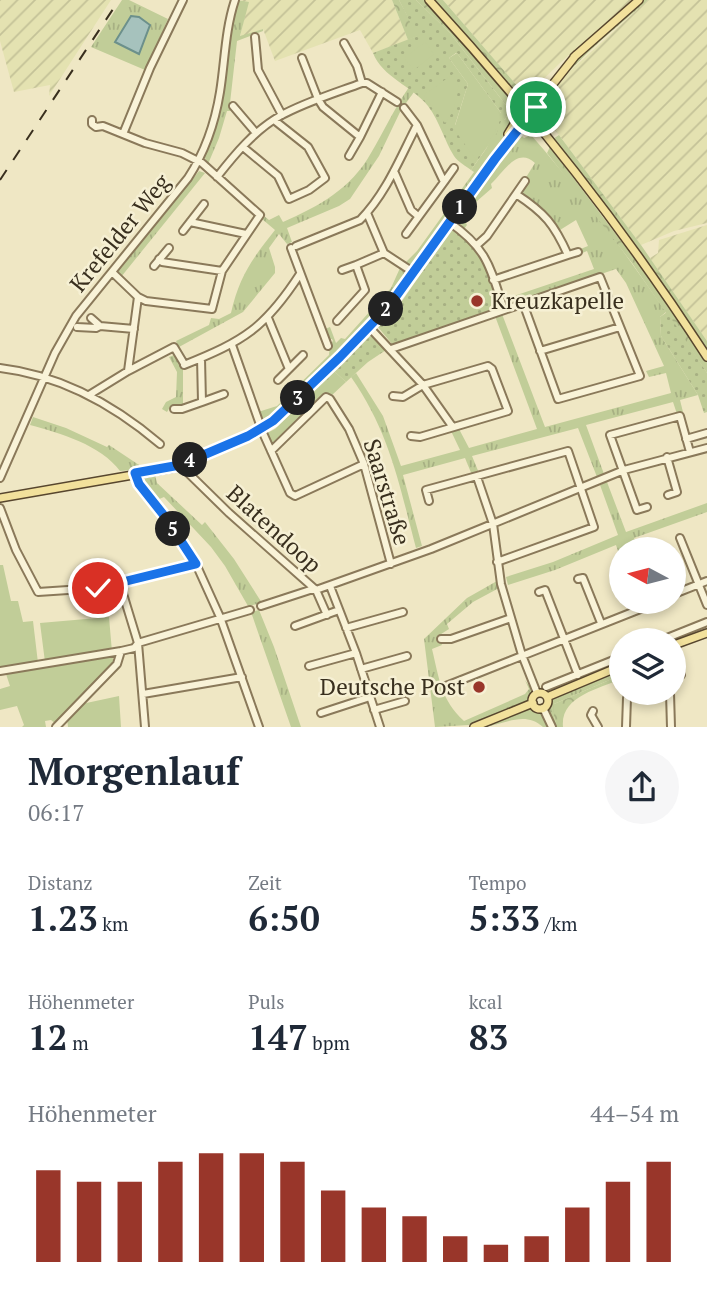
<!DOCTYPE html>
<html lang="de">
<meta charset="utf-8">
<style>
body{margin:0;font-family:"PT Serif",serif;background:#f6f6f7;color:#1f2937;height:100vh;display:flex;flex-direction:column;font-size:26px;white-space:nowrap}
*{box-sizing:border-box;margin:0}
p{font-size:23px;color:#747a83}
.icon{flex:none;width:38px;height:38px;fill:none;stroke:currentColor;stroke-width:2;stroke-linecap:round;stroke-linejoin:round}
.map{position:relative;height:727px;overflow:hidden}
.panel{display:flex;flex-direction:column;background:#fff;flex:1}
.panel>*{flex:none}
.needle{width:46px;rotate:277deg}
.controls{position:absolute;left:609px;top:537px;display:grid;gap:14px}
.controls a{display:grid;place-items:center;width:77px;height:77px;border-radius:50%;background:#fff;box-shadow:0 4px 10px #0003;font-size:35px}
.pin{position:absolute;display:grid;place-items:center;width:60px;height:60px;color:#fff;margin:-30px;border:4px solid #fff;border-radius:50%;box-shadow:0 2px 7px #0007}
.km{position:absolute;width:35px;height:35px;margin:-18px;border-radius:50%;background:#222;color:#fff;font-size:19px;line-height:35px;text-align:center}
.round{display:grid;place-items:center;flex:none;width:74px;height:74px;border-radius:37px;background:#f6f6f7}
.overview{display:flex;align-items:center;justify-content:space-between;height:119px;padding:0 28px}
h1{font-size:38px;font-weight:700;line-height:52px}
.stats{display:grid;grid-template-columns:repeat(3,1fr);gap:10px;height:119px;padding:7px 28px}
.stats div{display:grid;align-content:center}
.stats b{font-size:35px;font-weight:700}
.stats small{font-size:19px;font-weight:400}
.stats p{font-size:19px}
.chart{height:196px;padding:14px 28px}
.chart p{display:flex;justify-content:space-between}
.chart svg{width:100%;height:126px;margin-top:7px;stroke:#99362a;stroke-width:6}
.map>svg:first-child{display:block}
</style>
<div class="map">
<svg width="707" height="727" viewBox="0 0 707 727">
<defs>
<pattern id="farmland-furrows" width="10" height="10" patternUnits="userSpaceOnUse" patternTransform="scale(1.75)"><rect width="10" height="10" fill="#e4e2b1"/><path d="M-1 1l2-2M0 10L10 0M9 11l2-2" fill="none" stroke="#c4c298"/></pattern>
<pattern id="grass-tufts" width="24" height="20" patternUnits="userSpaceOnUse" patternTransform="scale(1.75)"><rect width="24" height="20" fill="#c1cd98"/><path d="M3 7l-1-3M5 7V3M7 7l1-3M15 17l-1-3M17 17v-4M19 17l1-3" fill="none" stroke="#a7b083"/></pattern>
<pattern id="forest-crowns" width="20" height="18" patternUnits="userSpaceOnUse" patternTransform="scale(1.75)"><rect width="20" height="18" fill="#c1cd98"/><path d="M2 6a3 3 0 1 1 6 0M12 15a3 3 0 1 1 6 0" fill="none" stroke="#a7b083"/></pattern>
<pattern id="park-dots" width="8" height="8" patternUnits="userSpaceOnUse" patternTransform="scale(1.75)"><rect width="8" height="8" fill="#c1cd98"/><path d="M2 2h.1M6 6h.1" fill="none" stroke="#a7b083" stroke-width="1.8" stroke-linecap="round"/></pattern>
</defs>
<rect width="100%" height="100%" fill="#efe7c4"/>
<path fill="url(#farmland-furrows)" d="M0 0H111L49 96 50 85 14 92 0 41Z
M242 0H392L408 40 373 53 360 30 275 61 263 29 240 37 248 2H241Z
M443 0H632L560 63 526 96Z
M648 0H707V223L674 231 641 245 559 135 547 116 550 96 569 72Z
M707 225V341L650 258 658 253 659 240Z"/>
<path fill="url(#grass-tufts)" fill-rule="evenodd" d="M122 0H129L168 19 145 70 91 47ZM131 16 134 18 138 54 115 42Z
M237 0 249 2 240 36 263 29V31L237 41 230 103 232 104 230 111H227L219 138 208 164 204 156 216 124Z
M642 0H648C625 22 540 84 547 116 549 122 555 129 559 135L541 114C544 77 614 25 642 0Z
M409 87 414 92 401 110 379 156 350 199 339 206 287 228 292 242 287 244 279 234 269 248 275 267V273L243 312 179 347 176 341 209 325 211 318 219 319 231 313C239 277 252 259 275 230L262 219 264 216 269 220 279 215 283 222C319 206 351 189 371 153 384 131 394 109 409 87Z
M512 104 513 120 503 139 485 168 415 263 409 265 405 263 417 251 474 172 471 170 486 149 502 117 505 120Z
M520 134 524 138 531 135C580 191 624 251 666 312L660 317 661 336 698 395 680 400 683 412 677 414 673 402 586 425 604 474 597 477 578 428 472 456 479 473 472 475 465 458 403 475 422 546 416 548C399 484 390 433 351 377L356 373 383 416 401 466 460 450 451 431 459 429 469 448 537 429 495 316 502 314 545 427 671 393 666 373 649 377 646 371 664 366 626 283 616 269 524 300 506 304 505 299 594 269 587 251 580 254 578 250 588 246 576 220 560 230 545 211 519 192 525 179 535 163C517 146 504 172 491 184L492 188 476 202 464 220 467 225 464 229 456 222Z
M199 171 205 173 121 277 118 272Z
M400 268 404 271V278C365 333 314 375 267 421H263L258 412 277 406 329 355 330 344 333 341 332 339H328L325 329 330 327 336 343 341 338 345 339 391 288Z
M174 355 181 368H183V407L180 408 175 405 170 407 167 412 162 409 166 402 176 397 177 372 169 357Z
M334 371 346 382 331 396 328 393 272 448 265 434 275 429Z
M33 417 66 428 107 447 109 445 145 469 120 471C101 445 60 433 30 425Z
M155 475 157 483 202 525 205 522 234 559 262 603 248 606 225 566 211 547 164 497 157 500 139 478Z
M607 482 626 532 707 503V512L634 538 638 547 621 550 619 554 616 545 555 570 508 585 506 577 553 562 618 535 600 485Z
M497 581 499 588 473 602 447 624 449 629 438 636 442 645 432 649C439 678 441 700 464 721L525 694 529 689 525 680 533 691 531 698 523 704 469 725 435 727 424 639 467 598Z
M259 610 274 647 301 727H291L251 612Z
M621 668V675L554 704V716L557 727H555L548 710 552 699Z
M533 708 539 710 550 727H543C523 709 502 727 479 727L516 713Z"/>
<path fill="url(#forest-crowns)" d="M392 0H399L418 36 408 40Z
M416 0H427C456 33 489 66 512 104L509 109 450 33Z
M434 0H443L526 96 518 97Z
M559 135 641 245 707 341V351L553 139Z
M550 147 673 310 707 362V373L632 263 547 153Z
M621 675V679C599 689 560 696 563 727H557L554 716V704Z"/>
<path fill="url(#park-dots)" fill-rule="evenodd" d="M399 0H416L450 33 509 109 505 120 502 118 497 133 471 170C466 166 458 162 454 156 444 140 440 122 428 106 412 86 382 77 373 53L417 36ZM456 53H457L501 113 455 125 468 84 449 58Z
M452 229C482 239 491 281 500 307L392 344 378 327 402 301Z
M667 312 707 373V412L704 413 698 395 661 336 660 317Z
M370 336 375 337 386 350 368 362 346 382 334 371Z"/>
<path fill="#c1cd98" d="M425 42 434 54 414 70 404 58Z
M457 53 501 113 495 132 476 160 454 129 468 84 449 58Z
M453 74C454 76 458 83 458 85 459 94 452 117 445 123L424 95Z
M0 565H3L11 601H18L23 622 33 621 38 663 0 670Z
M109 617 112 652 45 662 40 623Z
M112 654 114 665 57 725 51 720 45 721 46 727H22L24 725 17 706 0 710V689L10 686 5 671Z
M119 696 121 727H68L67 718 77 705Z"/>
<path fill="#a6c2bd" stroke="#6c908b" stroke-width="2" d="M131 16 139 17 150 25 139 54 115 42Z"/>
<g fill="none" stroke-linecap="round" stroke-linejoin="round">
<defs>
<path id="minor" d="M255 37 258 70 282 115
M344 43 357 66 362 83
M302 58 318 99 323 107 360 137 382 92
M233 106 256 133
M92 120V124L96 127 103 126 145 143 182 153 202 163 260 215 222 271 212 309 146 301 138 297 112 272
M123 134 150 68 183 0
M243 147 278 176 289 199 309 190 325 178 308 147 274 120
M349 156 360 137
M394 171 411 210 418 216
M217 177C235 154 255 130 280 116 305 102 335 93 362 83H367L397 102
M444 182 454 168
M516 194 525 181
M367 213 384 253 413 272
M190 222 246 234
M449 222C488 249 490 267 504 310
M183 231 204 204
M406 234 444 182 417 125
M477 245 487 236 516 194C545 213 554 224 568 255L493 280
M296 246 360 220C386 194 401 156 417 125L404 108
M291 248 328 346
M568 255 578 252
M159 259 162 262 222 271
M154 266 169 248
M342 270 356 265
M91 318 100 326
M268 318 289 369 303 355
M337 321 365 290 356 265 384 253
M77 327 96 328 100 326 134 329
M369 327 423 385 452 426
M232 345 263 433 290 493 295 496 364 464
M391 349 600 277 640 376 558 399 523 303
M540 351 620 327
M184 365C244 341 265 328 300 274
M0 368C60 375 114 405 160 444
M128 371 138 297
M278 380 289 369
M89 395 128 371 174 347 183 362
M393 396 403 397 423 385 488 366 492 369 508 411 420 437 411 436
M202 402 224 394
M174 409H182L202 402 201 358
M686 439 707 433
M271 451 326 397 330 399 349 429 364 464 391 564
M667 457 677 492 668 495
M180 465 229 513 316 590 327 615
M135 473 139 484 166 518 196 564 220 617 259 727
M477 477 493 524 501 584 522 655 537 693
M0 478 55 353 76 316 188 178C205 152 215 123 220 92 225 61 225 30 235 0
M429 501 426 490 568 451 594 527 497 562
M647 507 637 510 610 435 680 416 690 452
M0 508 16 550 38 592 98 588 196 564
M680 538 707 605
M631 550H638
M578 579 583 578 601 623
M120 584 138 643 145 727
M330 586 356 653 380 727
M539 592 545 590 578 675
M674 594 707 581
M261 606 310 590H316L431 549 624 470 707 448
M295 626 339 610
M346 628 403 612
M441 639H451L511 618
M662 640 707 622
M309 666 356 653
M361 669 407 656
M0 671 121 651
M674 678 681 675
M446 686 658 602
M546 687 621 657
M670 693 671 727
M143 694 242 677
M543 708 552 727
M374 710 405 701
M593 711 591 715 598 727
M321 713 370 697
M56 727 117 664 121 651 134 648 138 643 250 610
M626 727 627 698 637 693"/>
<path id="major" d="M429 0C531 111 625 230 707 357
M574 57 639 0
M541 100C539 111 544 120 542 130
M508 134 519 116 546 85
M0 498 173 468 229 445 273 421 340 357 389 306 511 137 576 55
M674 645 707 633
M532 701a8 8 0 1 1 16 0a8 8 0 1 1-16 0Z
M547 697 621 666
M474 727 533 703"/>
</defs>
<use href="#minor" stroke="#8a795a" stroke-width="10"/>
<use href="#major" stroke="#57462e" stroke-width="10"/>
<use href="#minor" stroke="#f9f3d8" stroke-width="6"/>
<use href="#major" stroke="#f2e19c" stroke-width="7"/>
<path stroke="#392f1e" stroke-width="2" stroke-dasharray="12 12" stroke-linecap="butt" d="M0 180 119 0"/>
</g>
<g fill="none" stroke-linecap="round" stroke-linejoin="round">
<defs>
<path id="route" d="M98 588 196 564 166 518 139 484 135 473 180 465 248 436 273 421 340 357 389 306 495 159 536 107"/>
</defs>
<use href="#route" stroke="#fff" stroke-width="14"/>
<use href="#route" stroke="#1a73e8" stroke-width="9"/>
</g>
<g fill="#99362a" stroke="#f6f0d4" stroke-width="2.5">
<circle cx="477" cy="301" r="7"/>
<circle cx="479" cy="687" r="7"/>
</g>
<g text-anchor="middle" stroke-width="5" stroke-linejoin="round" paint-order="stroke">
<g font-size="23" fill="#392f1e" stroke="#f6f0d4">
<text transform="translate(120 233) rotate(-51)" y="8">Krefelder Weg</text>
<text transform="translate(387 492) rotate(73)" y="8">Saarstraße</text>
<text transform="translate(274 529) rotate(42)" y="8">Blatendoop</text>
</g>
<g font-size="23" fill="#392f1e" stroke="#f6f0d4" text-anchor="start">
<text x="491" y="309">Kreuzkapelle</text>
<text x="465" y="695" text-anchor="end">Deutsche Post</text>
</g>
</g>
</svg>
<div class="controls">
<a><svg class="needle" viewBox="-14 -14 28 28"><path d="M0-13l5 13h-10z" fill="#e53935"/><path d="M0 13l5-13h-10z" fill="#747a83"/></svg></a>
<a><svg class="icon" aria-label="layers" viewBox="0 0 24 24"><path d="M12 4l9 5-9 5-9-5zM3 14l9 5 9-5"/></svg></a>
</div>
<div class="pin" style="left:536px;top:107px;background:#1e9e55"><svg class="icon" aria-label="arrive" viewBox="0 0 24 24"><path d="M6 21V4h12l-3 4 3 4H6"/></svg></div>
<div class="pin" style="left:98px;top:588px;background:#d93025"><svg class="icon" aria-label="check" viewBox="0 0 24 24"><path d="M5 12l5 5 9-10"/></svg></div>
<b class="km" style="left:460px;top:207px">1</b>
<b class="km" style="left:386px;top:309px">2</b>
<b class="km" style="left:298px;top:398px">3</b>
<b class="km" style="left:190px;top:460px">4</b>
<b class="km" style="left:173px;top:529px">5</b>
</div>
<section class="panel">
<div class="overview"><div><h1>Morgenlauf</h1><p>06:17</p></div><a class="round"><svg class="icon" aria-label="share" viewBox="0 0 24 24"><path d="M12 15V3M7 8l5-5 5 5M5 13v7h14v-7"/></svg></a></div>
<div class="stats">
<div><p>Distanz</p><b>1.23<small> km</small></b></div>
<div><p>Zeit</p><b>6:50</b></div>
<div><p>Tempo</p><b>5:33<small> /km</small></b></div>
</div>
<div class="stats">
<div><p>Höhenmeter</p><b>12<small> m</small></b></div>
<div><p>Puls</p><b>147<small> bpm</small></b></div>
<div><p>kcal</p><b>83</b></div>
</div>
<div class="chart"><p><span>Höhenmeter</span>44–54 m</p>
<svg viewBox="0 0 160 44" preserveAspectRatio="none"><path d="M5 44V12M15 44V16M25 44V16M35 44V9M45 44V6M55 44V6M65 44V9M75 44V19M85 44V25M95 44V28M105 44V35M115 44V38M125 44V35M135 44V25M145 44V16M155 44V9"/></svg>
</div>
</section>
